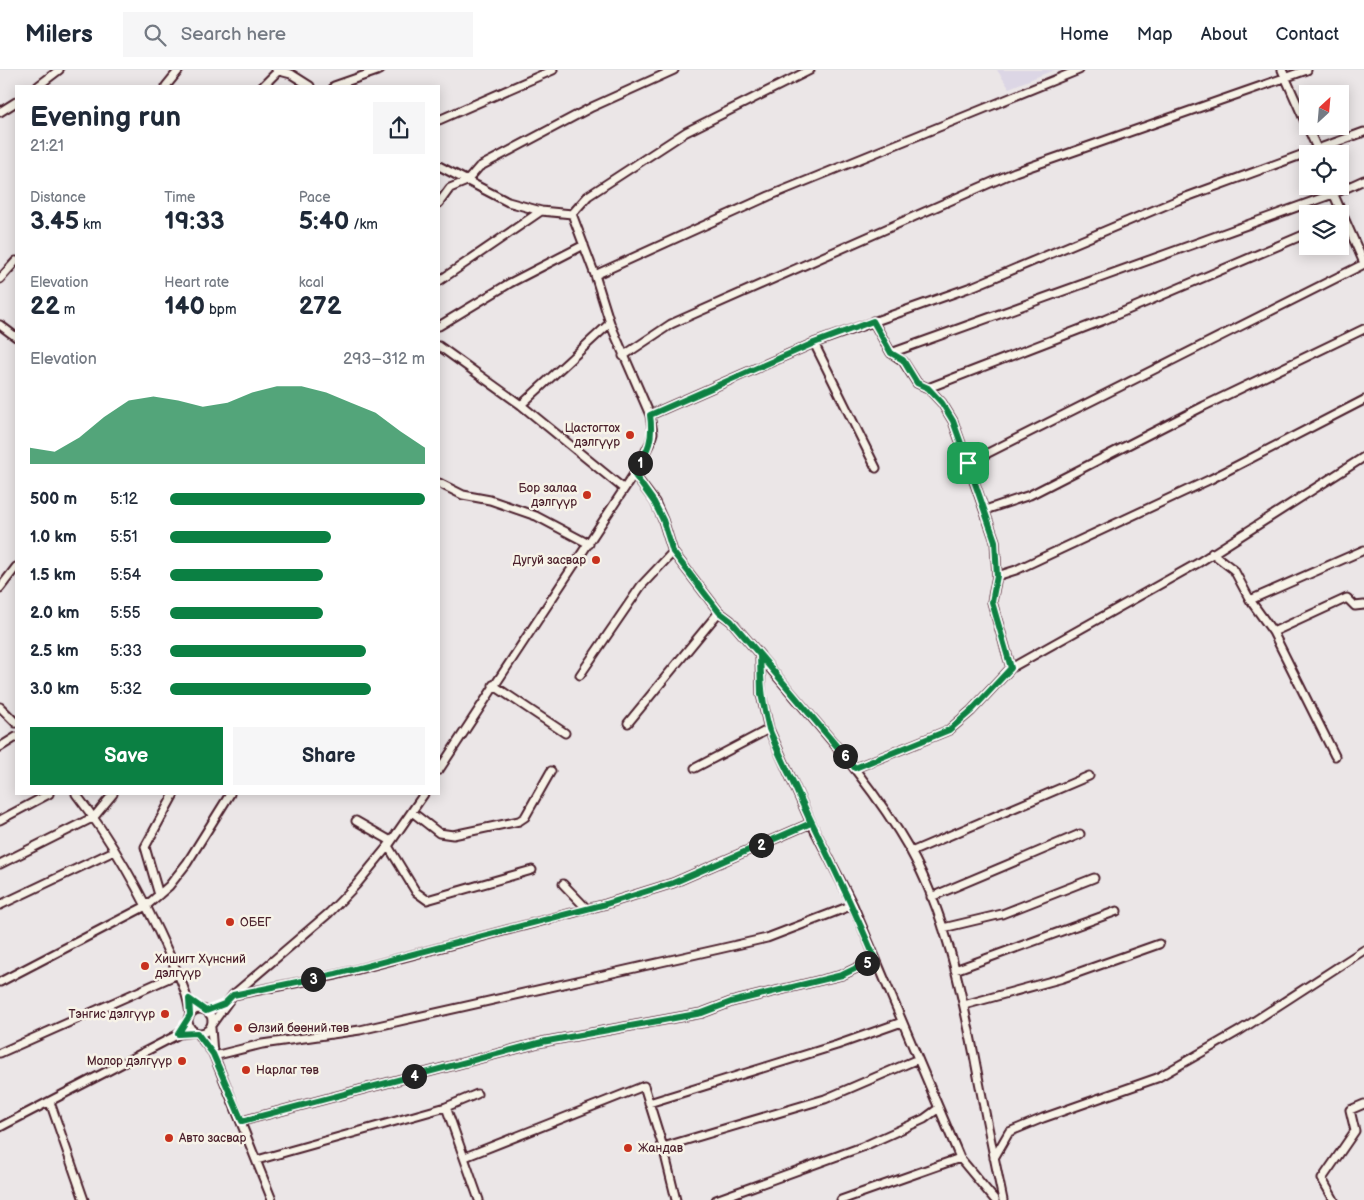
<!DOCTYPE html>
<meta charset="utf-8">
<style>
body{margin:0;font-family:"Balsamiq Sans",sans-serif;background:#f6f6f7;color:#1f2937;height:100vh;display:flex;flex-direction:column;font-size:19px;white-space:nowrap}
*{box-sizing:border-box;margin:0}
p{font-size:16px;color:#747a83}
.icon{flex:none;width:28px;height:28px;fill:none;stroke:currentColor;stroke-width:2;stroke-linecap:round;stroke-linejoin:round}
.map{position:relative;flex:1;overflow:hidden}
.sheet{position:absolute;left:15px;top:15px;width:425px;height:710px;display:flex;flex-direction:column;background:#fff;border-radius:0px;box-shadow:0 2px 12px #0003}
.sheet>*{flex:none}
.needle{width:32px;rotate:26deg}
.controls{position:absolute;left:1299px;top:15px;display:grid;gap:10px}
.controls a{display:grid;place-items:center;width:50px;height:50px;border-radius:0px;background:#fff;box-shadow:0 2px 12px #0003;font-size:25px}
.pin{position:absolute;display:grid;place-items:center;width:42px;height:42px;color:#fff;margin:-21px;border-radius:10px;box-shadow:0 2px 8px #0006}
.km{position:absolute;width:25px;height:25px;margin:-12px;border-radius:50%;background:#222;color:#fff;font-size:14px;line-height:25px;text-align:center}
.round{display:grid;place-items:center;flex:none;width:52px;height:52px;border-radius:0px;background:#f6f6f7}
.overview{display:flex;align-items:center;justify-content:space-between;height:85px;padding:0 15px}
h1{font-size:28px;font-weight:700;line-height:38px}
.figures{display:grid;grid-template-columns:repeat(3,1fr);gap:8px;height:85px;padding:5px 15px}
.figures div{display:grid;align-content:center}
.figures b{font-size:25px;font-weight:700}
.figures small{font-size:14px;font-weight:400}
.figures p{font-size:14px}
.chart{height:140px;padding:10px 15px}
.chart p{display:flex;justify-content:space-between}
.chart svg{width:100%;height:90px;margin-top:5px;fill:#0b8043;opacity:.7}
.button{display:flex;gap:10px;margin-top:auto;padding:10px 15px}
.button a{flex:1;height:58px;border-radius:0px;background:#0b8043;color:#fff;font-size:20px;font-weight:700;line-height:58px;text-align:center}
.button a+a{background:#f6f6f7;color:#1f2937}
ul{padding:0 15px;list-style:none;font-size:16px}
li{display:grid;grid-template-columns:80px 60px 1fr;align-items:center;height:38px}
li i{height:12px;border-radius:6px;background:#0b8043}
header{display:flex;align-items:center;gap:30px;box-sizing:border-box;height:70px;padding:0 25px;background:#fff;border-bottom:1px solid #e0e1e3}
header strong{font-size:24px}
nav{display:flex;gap:28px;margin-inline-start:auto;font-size:18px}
.search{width:350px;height:45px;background:#f6f6f7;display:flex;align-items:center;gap:12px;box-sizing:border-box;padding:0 18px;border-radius:0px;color:#747a83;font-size:19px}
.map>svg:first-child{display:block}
</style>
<header>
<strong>Milers</strong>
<div class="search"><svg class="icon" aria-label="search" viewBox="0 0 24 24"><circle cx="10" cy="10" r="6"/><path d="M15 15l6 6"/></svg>Search here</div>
<nav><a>Home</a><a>Map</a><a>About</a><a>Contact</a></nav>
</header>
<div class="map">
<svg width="1364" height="1130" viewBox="0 0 1364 1130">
<rect width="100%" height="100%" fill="#ebe6e7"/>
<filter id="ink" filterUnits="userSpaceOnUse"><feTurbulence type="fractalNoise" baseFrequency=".02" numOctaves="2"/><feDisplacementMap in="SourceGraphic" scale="10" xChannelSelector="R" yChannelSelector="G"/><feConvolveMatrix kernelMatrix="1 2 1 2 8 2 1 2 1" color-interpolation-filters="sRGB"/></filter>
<g filter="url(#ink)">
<path fill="#dcd6e5" d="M997 0H1054L1009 18Z"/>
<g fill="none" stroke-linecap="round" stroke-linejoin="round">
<defs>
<path id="minor" d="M276 0 291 4 310 16
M1282 0 1319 83
M38 16 59 0
M166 16 179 0
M263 16 278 1
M334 16 380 0
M0 42 16 32
M439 50 553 0
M439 96 508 132 541 141 572 144
M1330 116 1364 193
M439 133 450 118 467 111 479 97 592 37 674 0
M595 205 769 126 1079 0
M0 209 16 191
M439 211 541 141
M873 251 891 283 1333 124 1364 110
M0 255 16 267
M439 256 510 213 584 175
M814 273 876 398
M439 276 521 335 624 419
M891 283 903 291 917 313 928 318 942 333 953 351 995 471 997 506 992 532 1011 598
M623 286 671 254 1015 102 1307 0
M928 318 1104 250 1308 163
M521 335 610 253
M650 345 814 273 974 216 1178 130 1364 62
M968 393 1364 194
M634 404 655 432 663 450 673 482 719 542 731 551 760 585 761 624 769 659 811 753 853 835 960 1088 995 1130
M439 413 463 425 490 430 536 446 589 474
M985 440 1030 425 1204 336 1364 259
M1212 483 1234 500 1250 530 1273 562 1335 686
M997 506 1016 500 1211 409 1364 330
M0 518 16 497
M1250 530 1364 480
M1273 562 1347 528 1355 536 1364 535
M760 586C812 649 869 708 910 780 945 843 960 915 974 985 983 1034 993 1082 1003 1130
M580 605 641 516 673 482
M493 615 565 663
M0 637 16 653
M628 653 719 542
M0 677 16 667
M695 698 769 659
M855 698 949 660 971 641 1011 598 1198 493 1364 387
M439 700 634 404 650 373 653 363 650 345 610 253 595 205 572 144 588 126 686 62 810 0
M76 724C113 772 144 828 169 884 178 904 188 923 190 945
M412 742 439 763 453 765 519 751 525 747 551 701
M0 750 49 724
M356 751 391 771
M388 776 416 822 427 830 532 800
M911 782 1089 706
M0 794 94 747 113 724
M563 814 587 839
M159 825 145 777 174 724
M931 827 1080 764
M0 835 114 781
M943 858 1002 844 1094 808
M955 900 1117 841
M0 912 146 836 169 816 187 793 230 724
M233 925 336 905 606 834 673 813 811 753
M964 935 1063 908 1159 874
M188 951a12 12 0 1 1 24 0a12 12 0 1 1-24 0Z
M212 954 233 925 329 843 356 815 388 776 424 724
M211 958 213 983
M197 963 213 983 272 1130
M0 983 178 904
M214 986 262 974 360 960 719 879 767 868 853 835
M50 1032 84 1130
M649 1033 837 975 902 952
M446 1037 477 1024
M242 1051 542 972 702 943 731 932 842 905 875 889
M0 1057 179 964 194 962
M663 1077 825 1029 918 989
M465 1087 644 1016 663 1077 676 1130
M994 1088 1009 1062 1043 1048 1157 1008 1239 961 1364 880
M257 1090 446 1037 479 1130
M716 1130 862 1077 924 1049 939 1038
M841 1130 960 1088
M1334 1130 1322 1109 1355 1061 1350 1040 1364 1034"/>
</defs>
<use href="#minor" stroke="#4a1f2b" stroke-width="11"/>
<use href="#minor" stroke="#f7f3e8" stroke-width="7"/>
</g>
</g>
<g fill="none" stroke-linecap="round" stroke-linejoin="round" filter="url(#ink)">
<defs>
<path id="route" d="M968 393 953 351 942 333 928 318 917 313 903 290 891 283 873 251 814 273 650 345C654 372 647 381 634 404L654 432 663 450 673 482 719 542 731 551 760 585 761 624 769 659 811 753 673 813 606 834 336 904 233 925 224 934 206 941 189 929 190 945 178 964 197 963 213 984 242 1051 542 972 702 943 731 932 842 905 875 889C851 830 821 774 795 716 786 697 774 677 769 657 762 633 761 610 760 585L855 698 949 660 971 641 1011 598 992 532 997 506 995 471 968 393"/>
</defs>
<use href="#route" stroke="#fff" stroke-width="10"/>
<use href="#route" stroke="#0b8043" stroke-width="6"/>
</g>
<g fill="#c8321e" stroke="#f7f3e8" stroke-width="2">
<circle cx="630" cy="365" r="5"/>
<circle cx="587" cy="425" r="5"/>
<circle cx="596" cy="490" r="5"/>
<circle cx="230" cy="852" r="5"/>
<circle cx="145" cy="896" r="5"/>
<circle cx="165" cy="944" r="5"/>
<circle cx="238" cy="958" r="5"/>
<circle cx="182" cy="991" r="5"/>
<circle cx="246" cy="1000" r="5"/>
<circle cx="169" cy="1068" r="5"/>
<circle cx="628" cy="1078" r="5"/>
</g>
<g text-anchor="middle" stroke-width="5" stroke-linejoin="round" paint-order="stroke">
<g font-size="12" fill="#4a1f2b" stroke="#f7f3e8" text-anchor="start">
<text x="620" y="362" text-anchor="end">Цастогтох<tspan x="620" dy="14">дэлгүүр</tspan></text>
<text x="577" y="422" text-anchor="end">Бор залаа<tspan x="577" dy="14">дэлгүүр</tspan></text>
<text x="586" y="494" text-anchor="end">Дугуй засвар</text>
<text x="240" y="856">ОБЕГ</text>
<text x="155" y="893">Хишигт Хүнсний<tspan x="155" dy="14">дэлгүүр</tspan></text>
<text x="155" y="948" text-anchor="end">Тэнгис дэлгүүр</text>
<text x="248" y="962">Өлзий бөөний төв</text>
<text x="172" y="995" text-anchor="end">Молор дэлгүүр</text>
<text x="256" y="1004">Нарлаг төв</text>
<text x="179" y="1072">Авто засвар</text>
<text x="638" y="1082">Жандав</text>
</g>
</g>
</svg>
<div class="controls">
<a><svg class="needle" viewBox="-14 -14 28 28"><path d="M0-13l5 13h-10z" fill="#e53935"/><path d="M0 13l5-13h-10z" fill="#747a83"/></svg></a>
<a><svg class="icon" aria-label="locate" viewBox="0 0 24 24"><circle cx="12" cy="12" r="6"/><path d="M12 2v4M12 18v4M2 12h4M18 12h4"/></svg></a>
<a><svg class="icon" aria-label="layers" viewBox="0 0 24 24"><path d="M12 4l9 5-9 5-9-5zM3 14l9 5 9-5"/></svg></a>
</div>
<div class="pin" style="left:968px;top:393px;background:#1e9e55"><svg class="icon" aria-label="arrive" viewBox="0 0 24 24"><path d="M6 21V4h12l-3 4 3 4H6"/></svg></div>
<b class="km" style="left:640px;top:393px">1</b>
<b class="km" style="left:761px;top:775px">2</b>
<b class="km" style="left:313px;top:909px">3</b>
<b class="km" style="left:414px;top:1006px">4</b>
<b class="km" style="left:867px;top:893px">5</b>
<b class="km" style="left:845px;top:686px">6</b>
<section class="sheet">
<div class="overview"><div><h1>Evening run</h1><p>21:21</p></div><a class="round"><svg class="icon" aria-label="share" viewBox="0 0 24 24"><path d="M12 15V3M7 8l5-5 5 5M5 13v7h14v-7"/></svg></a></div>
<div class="figures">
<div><p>Distance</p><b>3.45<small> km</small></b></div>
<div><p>Time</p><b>19:33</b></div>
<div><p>Pace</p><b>5:40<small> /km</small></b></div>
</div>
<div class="figures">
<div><p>Elevation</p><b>22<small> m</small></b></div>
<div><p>Heart rate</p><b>140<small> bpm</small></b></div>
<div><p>kcal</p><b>272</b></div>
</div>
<div class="chart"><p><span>Elevation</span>293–312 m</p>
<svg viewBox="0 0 160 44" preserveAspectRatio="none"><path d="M0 44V36L10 38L20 31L30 21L40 13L50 11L60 13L70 16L80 14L90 9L100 6L110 6L120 9L130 14L140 19L150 28L160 36V44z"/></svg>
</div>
<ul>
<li><b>500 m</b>5:12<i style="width:100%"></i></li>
<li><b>1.0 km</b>5:51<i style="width:63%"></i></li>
<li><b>1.5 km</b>5:54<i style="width:60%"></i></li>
<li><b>2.0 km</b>5:55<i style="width:60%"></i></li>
<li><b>2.5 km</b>5:33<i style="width:77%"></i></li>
<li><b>3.0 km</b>5:32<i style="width:79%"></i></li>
</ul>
<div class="button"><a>Save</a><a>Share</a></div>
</section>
</div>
